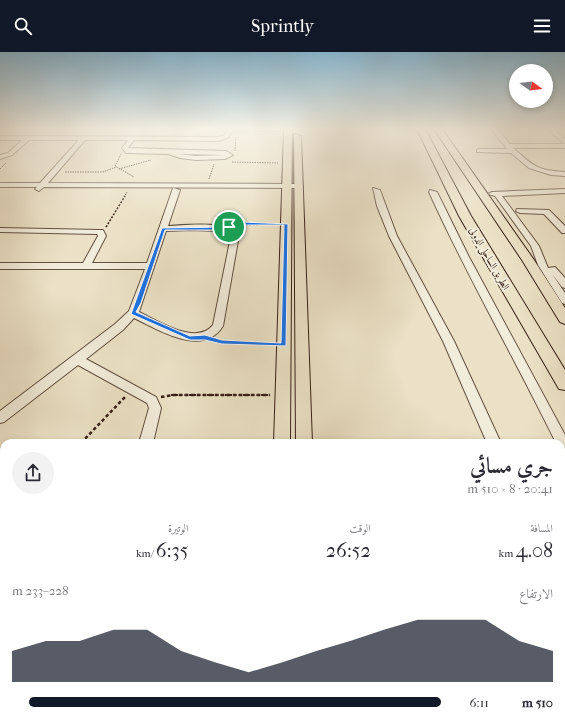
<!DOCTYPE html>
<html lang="ar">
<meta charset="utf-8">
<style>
body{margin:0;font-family:"IM FELL French Canon",Amiri,serif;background:#f2f2f3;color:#2b2b33;direction:rtl;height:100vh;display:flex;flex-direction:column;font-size:15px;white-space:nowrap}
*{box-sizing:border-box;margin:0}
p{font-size:13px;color:#7c7c81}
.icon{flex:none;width:22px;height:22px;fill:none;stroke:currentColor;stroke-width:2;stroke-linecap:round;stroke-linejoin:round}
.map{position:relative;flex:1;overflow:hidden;direction:ltr}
.side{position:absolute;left:0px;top:387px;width:565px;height:286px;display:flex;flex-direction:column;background:#fff;border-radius:12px 12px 0 0;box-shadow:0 2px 6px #0003;direction:rtl}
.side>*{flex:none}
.needle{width:26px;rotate:105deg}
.tools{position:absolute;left:509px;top:12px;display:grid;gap:8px}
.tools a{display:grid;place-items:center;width:44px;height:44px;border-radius:50%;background:#fff;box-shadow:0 2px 6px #0003;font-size:20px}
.pin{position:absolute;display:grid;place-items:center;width:34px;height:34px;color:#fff;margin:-17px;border:2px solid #fff;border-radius:50%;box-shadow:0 1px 4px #0007}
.round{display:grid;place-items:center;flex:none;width:42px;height:42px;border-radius:21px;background:#f2f2f3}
.headline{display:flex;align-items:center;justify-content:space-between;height:68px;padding:0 12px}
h1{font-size:22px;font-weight:600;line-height:30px}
.stats{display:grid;grid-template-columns:repeat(3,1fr);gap:6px;height:68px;padding:4px 12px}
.stats div{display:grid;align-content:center}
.stats b{font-size:20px;font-weight:600}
.stats small{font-size:11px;font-weight:400}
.stats p{font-size:11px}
.chart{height:112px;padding:8px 12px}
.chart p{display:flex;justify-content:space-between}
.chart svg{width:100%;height:72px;margin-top:4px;fill:#111827;opacity:.7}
ul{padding:0 12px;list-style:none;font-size:13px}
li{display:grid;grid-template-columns:64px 48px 1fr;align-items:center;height:30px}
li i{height:10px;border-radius:5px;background:#111827}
header{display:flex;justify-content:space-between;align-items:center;height:52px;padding:0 12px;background:#111827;color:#fff;font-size:18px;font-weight:600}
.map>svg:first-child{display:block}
</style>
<header><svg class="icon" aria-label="menu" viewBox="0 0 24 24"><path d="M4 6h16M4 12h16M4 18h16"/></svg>Sprintly<svg class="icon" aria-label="search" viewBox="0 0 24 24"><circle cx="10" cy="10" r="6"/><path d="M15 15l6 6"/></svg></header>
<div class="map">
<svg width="565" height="673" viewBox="0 0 565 673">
<rect width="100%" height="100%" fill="#ebe1c6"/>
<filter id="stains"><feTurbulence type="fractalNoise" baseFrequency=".005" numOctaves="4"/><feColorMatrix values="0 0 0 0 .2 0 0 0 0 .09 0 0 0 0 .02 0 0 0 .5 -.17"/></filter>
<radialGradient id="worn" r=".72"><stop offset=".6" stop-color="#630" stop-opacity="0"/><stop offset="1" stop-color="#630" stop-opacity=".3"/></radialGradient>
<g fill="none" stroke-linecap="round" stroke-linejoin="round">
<defs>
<path id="minor" d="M227 77H233L229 85 219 89 134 88 128 96 226 99 233 103 225 107 196 108 180 106 168 102 126 101 122 96 128 88H85L48 131 299 132 303 134 302 136 44 135 39 139 35 137 37 135H0V131H40L79 88H29L12 103 0 107V103L8 101 22 88H0V84L218 85 225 83ZM178 102 225 103 196 104Z
M491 77H497L510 92H565V96H513C534 114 535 118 565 120V124L551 123 529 116 511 101 477 100V98L479 97H507Z
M547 77H553L565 87V92Z
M173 136 180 138 168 174C186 173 226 168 239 183L223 274C203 306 159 278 134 266L123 278 86 307 156 345 161 356 153 391H139L149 356 147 351 78 313 4 370 0 371V359L115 272 129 259 145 217H0V211H83L98 184 97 182 0 180V176L100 178H103L106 184 92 211H147ZM190 178 221 179 231 184 213 273C196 294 158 269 139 260L166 179Z
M373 136 380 138 397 184 454 289 501 391H487L443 289 389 184 377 154Z
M565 137V141L502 144 539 194 548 216 555 215 565 226V236L562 235 552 222 565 241V252L562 251 538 213 531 194 495 144 488 142 492 140Z
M430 138 437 140 469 205 565 383V402L561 400V391H556C515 307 468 226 429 140Z
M517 157 549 158 565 174V181H562L544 162 520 161 516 159Z
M4 505V529L0 530V507Z
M561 568 565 570V599L561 597Z
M0 574H4V592H0Z"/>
<path id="major" d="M284 77H292L290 391H274Z
M294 82 301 84 312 391H296Z
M263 669H289V673H263Z
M297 669H323V673H297Z"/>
<path id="highway" d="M417 77H425L471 164 565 318V338L559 337 459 164Z
M434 77H442L534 208 565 256V272L560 270 522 208Z"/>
</defs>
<use href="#minor" stroke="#635141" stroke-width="2"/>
<use href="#major" stroke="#362115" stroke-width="2"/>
<use href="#highway" stroke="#362115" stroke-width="2"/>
<path stroke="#362115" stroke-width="1" stroke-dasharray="1.5 1" stroke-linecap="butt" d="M236 79H280
M235 99 236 84
M121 102 115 114 134 125
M232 110 278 111
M0 117 6 111
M119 117 151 108
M65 120H103L116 115
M209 127 214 112
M124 145 127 140"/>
<path stroke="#362115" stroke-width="1.5" stroke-dasharray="2 1.5" stroke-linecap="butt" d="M235 173 276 172
M106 175 125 144"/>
<path stroke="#362115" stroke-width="2" stroke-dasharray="2.5 2" stroke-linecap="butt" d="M216 289 273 292
M171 343H270"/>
<path stroke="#362115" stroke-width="2.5" stroke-dasharray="3.5 2.5" stroke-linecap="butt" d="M161 345 173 343H270
M81 391 125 345"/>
<use href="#minor" fill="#f2ecda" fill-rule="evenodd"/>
<use href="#major" fill="#ebe1c6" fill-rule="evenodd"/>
<use href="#highway" fill="#ebe1c6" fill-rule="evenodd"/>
</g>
<linearGradient id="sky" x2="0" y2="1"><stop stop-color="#88b8d3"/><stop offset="0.45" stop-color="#f6f2e5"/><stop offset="1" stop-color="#f6f2e5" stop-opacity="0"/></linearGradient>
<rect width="565" height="171" fill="url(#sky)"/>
<path fill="#1a73e8" stroke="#fff" fill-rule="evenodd" d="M242 170 288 172 286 294 222 292 205 288H190L131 262 162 176 225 175ZM242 173H284L281 291 222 288 205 283 190 284 136 260 141 251 165 178H226Z"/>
<g text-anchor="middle" stroke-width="4" stroke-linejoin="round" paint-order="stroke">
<g font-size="10" fill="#362115" stroke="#f2ecda">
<text transform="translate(490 206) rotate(60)" y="4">الطريق الساحلى الدولى</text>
</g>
</g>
<rect width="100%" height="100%" filter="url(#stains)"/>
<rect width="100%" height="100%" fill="url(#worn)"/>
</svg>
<div class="tools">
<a><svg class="needle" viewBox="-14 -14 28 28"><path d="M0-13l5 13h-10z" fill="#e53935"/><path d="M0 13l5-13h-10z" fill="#7c7c81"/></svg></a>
</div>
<div class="pin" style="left:229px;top:175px;background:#1e9e55"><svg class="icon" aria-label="arrive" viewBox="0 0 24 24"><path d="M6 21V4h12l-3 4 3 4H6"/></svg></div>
<section class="side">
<div class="headline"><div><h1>جري مسائي</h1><p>20:41 · 8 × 510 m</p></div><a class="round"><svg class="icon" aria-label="share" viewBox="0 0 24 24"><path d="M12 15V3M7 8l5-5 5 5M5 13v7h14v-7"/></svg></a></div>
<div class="stats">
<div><p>المسافة</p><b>4.08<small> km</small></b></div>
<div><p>الوقت</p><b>26:52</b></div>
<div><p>الوتيرة</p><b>6:35<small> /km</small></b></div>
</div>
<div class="chart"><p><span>الارتفاع</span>228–233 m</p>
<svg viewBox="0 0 160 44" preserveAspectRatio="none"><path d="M0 44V25L10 19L20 19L30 12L40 12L50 25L60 32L70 38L80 32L90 25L100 19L110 12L120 6L130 6L140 6L150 19L160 25V44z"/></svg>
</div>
<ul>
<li><b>510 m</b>6:11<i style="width:96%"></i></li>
</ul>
</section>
</div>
